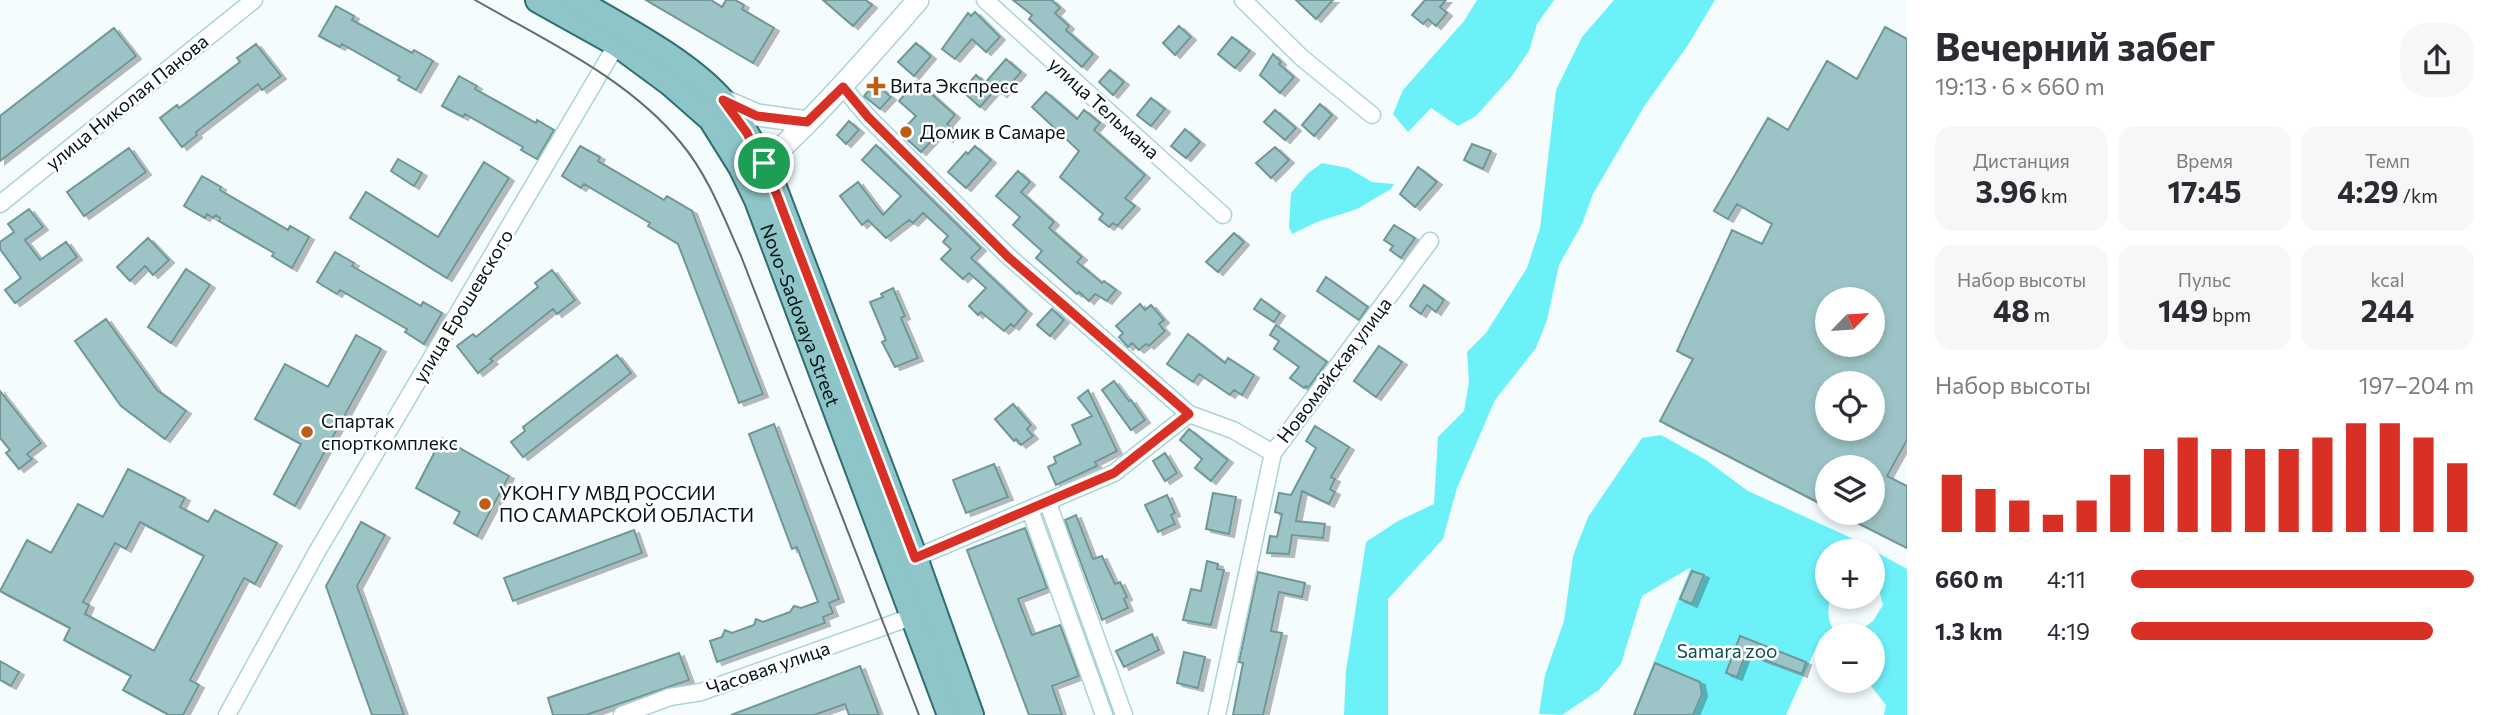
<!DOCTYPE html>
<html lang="ru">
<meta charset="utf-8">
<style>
body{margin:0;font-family:Commissioner,sans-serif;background:#f7f7f7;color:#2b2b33;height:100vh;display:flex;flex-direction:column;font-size:26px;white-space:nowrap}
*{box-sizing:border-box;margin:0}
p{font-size:23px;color:#7c7c81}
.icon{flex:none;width:38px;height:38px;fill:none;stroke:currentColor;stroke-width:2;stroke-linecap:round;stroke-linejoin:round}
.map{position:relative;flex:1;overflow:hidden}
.details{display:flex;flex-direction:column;background:#fff;width:595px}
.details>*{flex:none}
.needle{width:46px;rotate:65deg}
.buttons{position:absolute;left:1815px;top:287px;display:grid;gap:14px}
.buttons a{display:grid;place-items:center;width:70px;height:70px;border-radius:50%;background:#fff;box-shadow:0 4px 10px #0003;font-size:35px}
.pin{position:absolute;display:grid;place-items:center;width:60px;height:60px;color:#fff;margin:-30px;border:4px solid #fff;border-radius:50%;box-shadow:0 2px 7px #0007}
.round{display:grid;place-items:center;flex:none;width:74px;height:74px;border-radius:28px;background:#f7f7f7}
.headline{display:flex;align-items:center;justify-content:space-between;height:119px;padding:0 28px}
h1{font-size:38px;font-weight:700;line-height:52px}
.stats{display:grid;grid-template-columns:repeat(3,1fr);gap:10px;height:119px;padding:7px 28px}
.stats div{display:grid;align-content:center;border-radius:18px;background:#f7f7f7;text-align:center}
.stats b{font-size:30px;font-weight:700}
.stats small{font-size:19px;font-weight:400}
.stats p{font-size:19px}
.chart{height:196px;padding:14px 28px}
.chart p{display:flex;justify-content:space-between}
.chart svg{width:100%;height:126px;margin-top:7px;stroke:#d93025;stroke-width:6}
ul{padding:0 28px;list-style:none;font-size:23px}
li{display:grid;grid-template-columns:112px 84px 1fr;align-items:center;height:52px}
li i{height:18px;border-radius:9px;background:#d93025}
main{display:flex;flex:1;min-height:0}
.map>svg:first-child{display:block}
</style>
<main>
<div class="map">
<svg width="1907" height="715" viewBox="0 0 1907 715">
<defs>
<filter id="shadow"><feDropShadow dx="5" dy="3" stdDeviation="0" flood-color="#0004"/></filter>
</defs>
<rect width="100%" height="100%" fill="#f4fcfd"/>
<path fill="#6df1f9" d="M1477 0H1554L1537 24 1529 51 1511 77 1476 116 1458 126 1431 108 1408 132 1393 114 1403 90 1464 21Z
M1614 0H1715L1688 45 1645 105 1593 194 1582 224 1559 265 1547 320 1536 348 1495 400 1457 488 1443 539 1388 599V715H1344L1346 671 1366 542 1398 521 1434 504 1438 437 1464 411 1469 382 1467 352 1486 333 1527 268 1540 228 1556 90 1582 37Z
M1322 163 1348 168 1372 182 1394 184 1391 189 1357 209 1317 222 1292 234 1289 227 1291 193 1308 173Z
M1661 435 1706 460 1748 491 1845 535 1907 569V715H1884L1886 705 1867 681H1872V635H1854L1873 621 1883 605 1878 587 1873 582 1872 551H1827V597H1830C1828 612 1826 623 1838 635H1827V648L1820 639 1786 715H1633L1691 567 1642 596 1621 664 1599 690 1562 715 1539 714 1545 675 1564 621 1573 556 1588 517 1642 438Z"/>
<path fill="#9cc4c6" stroke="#6f9698" stroke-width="2" fill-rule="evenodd" filter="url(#shadow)" d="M646 0H711L722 7 726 0H735L744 5 742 9 774 28 753 63Z
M823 0H866L872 5 853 26Z
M1013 0H1052L1060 8 1055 13 1069 26 1066 30 1093 54 1082 67 1029 19 1032 15Z
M1296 0H1333L1316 19Z
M1425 0H1446L1440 7 1447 13 1436 26 1428 19 1423 24 1412 15Z
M336 6 354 16 352 20 412 53 414 50 433 61 416 90 398 80 400 77 342 44 340 47 319 36Z
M975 12 1000 37 986 52 972 39 955 59 942 49 968 13 971 16Z
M1179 26 1191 37 1175 55 1163 43Z
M1885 27 1907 39V440L1887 476 1907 486V548L1838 513H1872V467H1827V507L1660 421 1693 359 1677 351 1732 230 1762 244 1772 224 1737 204 1728 219 1714 211 1768 118 1788 130 1827 61 1857 79ZM1827 299H1872V345H1827ZM1827 383H1872V429H1827Z
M114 28 136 56 0 161V116Z
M1232 37 1250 51 1235 68 1218 54Z
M916 43 931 56 914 76 898 62Z
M256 44 281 76 262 90 258 84 196 132 197 135 182 147 160 118 177 105 179 108 240 62 237 58Z
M1273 54 1281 62 1279 64 1294 77 1280 93 1260 75Z
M1006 59 1021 72 1002 94 996 89 980 107 962 91 976 75 985 83Z
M1110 70 1124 82 1113 95 1099 82Z
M459 76 477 86 475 89 536 123 537 120 554 130 537 159 521 150 523 147 465 114 463 117 442 106Z
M917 81 955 115 947 124 955 131 948 139 940 132 921 152 900 133 916 116 899 101Z
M875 83 891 97 880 109 864 96Z
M1046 92 1077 119 1084 110 1100 123 1094 130 1145 175 1125 198 1135 206 1117 226 1113 223 1109 227 1099 219 1103 214 1060 177 1079 151 1032 107Z
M1151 98 1165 109 1151 126 1137 115Z
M1320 104 1332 115 1314 136 1302 125Z
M1275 110 1296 128 1285 140 1264 122Z
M849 121 859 130 846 144 837 135Z
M1185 129 1200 142 1186 158 1171 146Z
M1472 144 1491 151 1483 169 1464 160Z
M876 145 981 248 971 258 1027 311 1014 327 1011 324 1004 331 981 312 978 315 969 306 986 288 969 273 963 279 941 259 951 249 943 242 948 236 923 213 913 223 909 220 886 238 868 220 862 225 840 196 858 182 883 215 901 196 862 160Z
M580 146 600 157 598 161 664 200 667 196 692 211 763 394 739 403 678 244 648 226 650 223 584 184 581 188 562 176Z
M975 146 991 160 966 188 948 172 966 152 968 154Z
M1275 147 1289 160 1271 178 1256 163Z
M129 148 146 172 84 216 67 192Z
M398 159 422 173 414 186 391 171Z
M484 162 509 178 447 278 350 218 366 192 438 237Z
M1418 167 1437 182 1415 207 1400 194Z
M1018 171 1030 182 1021 192 1054 222 1049 228 1082 257 1077 262 1102 283 1104 281 1116 290 1107 301 1095 294 1089 301 1079 292 1077 294 1036 258 1042 251 1013 225 1020 217 996 196Z
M202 176 221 187 220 190 288 230 290 226 309 237 292 268 272 256 274 253 219 221 220 218 216 215 213 218 207 214 205 218 184 206Z
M29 209 43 227 25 240 40 260 66 242 77 257 15 303 5 290 21 278 0 249V242L14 232 8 224Z
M1394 225 1415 238 1401 258 1390 250 1393 246 1384 240Z
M1234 233 1244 242 1218 272 1206 262Z
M148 238 169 260 153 275 145 266 130 281 117 267Z
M335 252 354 263 352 266 421 306 423 302 442 313 424 344 405 332 407 329 340 290 337 294 317 282Z
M186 269 210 285 171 343 148 327Z
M552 270 575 300 557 314 553 309 490 359 493 361 478 373 457 346 473 334 476 337 538 287 535 283Z
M1326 277 1368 307 1359 320 1317 291Z
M1424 285 1444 300 1436 312 1427 305 1421 314 1410 306Z
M893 288 905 316 901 318 918 358 895 367 882 342 886 340 870 302 883 297 881 294Z
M1261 299 1280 313 1274 322 1254 309Z
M1140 304 1145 310 1151 305 1164 320 1159 324 1165 331 1149 346 1146 344 1139 350 1132 343 1128 347 1119 337 1123 333 1116 326Z
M1052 309 1064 320 1050 336 1037 325Z
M106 319 157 390 186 411 165 439 121 406 75 341Z
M1276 325 1327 362 1308 388 1306 386 1304 388 1290 378 1299 367 1274 349 1279 341 1270 335Z
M1188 334 1225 363 1228 358 1254 375 1242 395 1234 390 1230 395 1199 374 1193 382 1167 364Z
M356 335 381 349 295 506 274 494 301 444 255 419 285 364 328 387Z
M1379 346 1402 362 1376 397 1354 381Z
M617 355 631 373 523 457 511 442 525 431 523 427Z
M1114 381 1129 401 1131 400 1145 420 1131 430 1102 390Z
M1088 390 1117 451 1095 462 1097 466 1056 485 1048 467 1056 463 1054 457 1081 444 1072 425 1092 416 1078 398Z
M0 391 41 443 27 454 32 459 19 469 6 453 10 450 0 438Z
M1013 404 1031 425 1027 429 1033 436 1021 445 1016 439 1014 441 995 419Z
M774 424 839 599 829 603 833 613 823 617 825 623 717 662 710 641 722 637 725 630 732 633 754 625 756 619 763 622 790 612 794 606 801 608 818 602 797 547 792 549 749 434Z
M1315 426 1349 447 1331 477 1335 479 1330 489 1335 492 1329 504 1302 491 1296 521 1325 524 1323 538 1292 535 1289 554 1267 553 1270 536 1277 537 1282 514 1275 512 1279 493 1291 495 1316 448 1306 441Z
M1189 429 1228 460 1211 481 1195 468 1202 459 1180 440Z
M442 438 509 476 477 536 454 523 460 512 416 488Z
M1165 453 1177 473 1165 481 1153 461Z
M994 464 1008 497 966 513 953 480Z
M128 469 185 498 180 507 208 522 215 510 277 543 255 584 244 578 190 680 199 685 183 715H169L123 690 131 676 64 640 70 628 0 591 27 540 51 553 78 504 103 517ZM140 522 204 556 154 651 85 614 89 605 83 602 115 543 126 549Z
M1213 493 1236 497 1229 534 1206 529Z
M1167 495 1175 513 1171 515 1175 524 1158 532 1145 505Z
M1076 515 1093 559 1102 556 1115 584 1120 582 1127 597 1124 599 1128 608 1102 620 1065 520Z
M361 522 385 535 357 586 404 715H372L326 586Z
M1025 528 1047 588 1018 599 1032 635 1060 625 1079 676 1052 686 1062 715H1029L967 550Z
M634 530 642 553 513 601 504 578Z
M1207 561 1218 564 1217 569 1224 570 1211 625 1183 620 1191 589 1201 591Z
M1692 571 1704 575 1692 604 1680 599Z
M1258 572 1305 583 1302 597 1279 592 1271 631 1282 633 1263 715H1233L1243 663 1239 662Z
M1152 634 1159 650 1124 667 1116 651Z
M1740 636 1806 662 1802 674 1746 653 1737 677 1726 673Z
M1184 652 1205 657 1198 688 1177 683Z
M679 653 689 680 586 715H553L548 698Z
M0 661 19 672 11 686 0 680Z
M1655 663 1700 682 1702 694 1693 715H1634Z
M860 666 879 715H849L845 704 814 715H731Z"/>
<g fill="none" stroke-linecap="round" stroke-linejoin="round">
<defs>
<path id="street" d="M985 0 1223 215
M1243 0 1302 58 1372 115
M843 87 868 117 1008 256 1189 414 1233 430 1273 453
M0 204 254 0
M1048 503 1124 715
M1030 510 1104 715
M915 558 1114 473 1189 414
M227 715 318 550 617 44
M622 715 670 697 701 692 914 616
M1217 715 1273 453 1430 241"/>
<path id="secondary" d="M723 100 757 115 807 122
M749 172C771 159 788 142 806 124 845 84 882 42 918 0"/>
<g id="primary">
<path id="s1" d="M538 0 617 44 670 83 711 119 741 167 757 200 950 715"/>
<path d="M575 0C620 26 691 63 724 103 746 129 762 159 775 190L915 558 971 715"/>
</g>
</defs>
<use href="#street" stroke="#acd4d7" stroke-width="19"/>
<use href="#secondary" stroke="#acd4d7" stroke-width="24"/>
<use href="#primary" stroke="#2e6e72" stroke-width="28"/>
<use href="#street" stroke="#fff" stroke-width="16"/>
<use href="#secondary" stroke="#fff" stroke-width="21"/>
<use href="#primary" stroke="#8ec5c8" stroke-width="24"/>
<path stroke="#606d6e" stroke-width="2" d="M475 0C546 41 628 78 681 143 708 175 724 218 741 256L919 715"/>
</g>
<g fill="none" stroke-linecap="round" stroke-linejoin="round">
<defs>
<path id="route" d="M843 87 868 117 1008 257 1189 414 1114 473 915 558 775 190 747 133 723 100 757 116 807 122Z"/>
</defs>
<use href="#route" stroke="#fff" stroke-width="14"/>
<use href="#route" stroke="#d93025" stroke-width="9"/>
</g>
<g fill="#bd5d16" stroke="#fff" stroke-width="2.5">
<path d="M872.5 75.5h7v7h7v7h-7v7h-7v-7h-7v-7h7z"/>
<circle cx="906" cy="132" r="7"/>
<circle cx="307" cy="432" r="7"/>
<circle cx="485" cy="504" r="7"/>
</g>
<g text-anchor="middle" stroke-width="5" stroke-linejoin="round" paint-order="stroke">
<g font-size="19" fill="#061516" stroke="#fff" text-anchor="start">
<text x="890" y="93">Вита Экспресс</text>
<text x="920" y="139">Домик в Самаре</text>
<text x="321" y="428">Спартак<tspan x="321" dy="22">спорткомплекс</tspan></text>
<text x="499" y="500">УКОН ГУ МВД РОССИИ<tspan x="499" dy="22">ПО САМАРСКОЙ ОБЛАСТИ</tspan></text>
</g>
<g font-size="19" fill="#061516" stroke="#fff">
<text transform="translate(127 102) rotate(-39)" y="7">улица Николая Панова</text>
<text transform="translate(1104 108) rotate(42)" y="7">улица Тельмана</text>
<text transform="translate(463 306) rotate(-59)" y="7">улица Ерошевского</text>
<text dy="7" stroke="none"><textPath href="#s1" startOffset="427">Novo-Sadovaya Street</textPath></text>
<text transform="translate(1334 370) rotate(-53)" y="7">Новомайская улица</text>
<text transform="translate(768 668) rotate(-19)" y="7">Часовая улица</text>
</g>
<g font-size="19" fill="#0d4f53" stroke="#fff">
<text x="1727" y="658">Samara zoo</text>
</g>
</g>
</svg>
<div class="buttons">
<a><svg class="needle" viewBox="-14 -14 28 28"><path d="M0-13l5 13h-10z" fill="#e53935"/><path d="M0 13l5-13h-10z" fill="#7c7c81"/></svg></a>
<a><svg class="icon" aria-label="locate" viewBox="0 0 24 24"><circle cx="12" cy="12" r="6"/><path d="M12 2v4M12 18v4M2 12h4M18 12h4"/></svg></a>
<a><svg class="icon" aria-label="layers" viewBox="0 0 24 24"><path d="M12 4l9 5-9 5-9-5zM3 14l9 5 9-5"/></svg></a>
<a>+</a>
<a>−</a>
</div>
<div class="pin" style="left:764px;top:163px;background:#1e9e55"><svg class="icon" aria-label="arrive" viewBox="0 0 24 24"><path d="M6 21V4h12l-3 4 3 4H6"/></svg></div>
</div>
<section class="details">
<div class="headline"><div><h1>Вечерний забег</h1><p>19:13 · 6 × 660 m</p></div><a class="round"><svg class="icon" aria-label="share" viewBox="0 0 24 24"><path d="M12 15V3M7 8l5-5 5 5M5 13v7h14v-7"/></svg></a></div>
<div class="stats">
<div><p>Дистанция</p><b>3.96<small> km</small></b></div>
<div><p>Время</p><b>17:45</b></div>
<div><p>Темп</p><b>4:29<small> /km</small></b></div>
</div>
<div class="stats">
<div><p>Набор высоты</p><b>48<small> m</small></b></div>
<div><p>Пульс</p><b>149<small> bpm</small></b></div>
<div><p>kcal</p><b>244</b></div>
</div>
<div class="chart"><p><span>Набор высоты</span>197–204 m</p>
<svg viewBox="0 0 160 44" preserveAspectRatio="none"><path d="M5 44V24M15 44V29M25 44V33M35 44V38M45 44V33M55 44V24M65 44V15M75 44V11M85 44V15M95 44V15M105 44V15M115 44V11M125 44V6M135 44V6M145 44V11M155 44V20"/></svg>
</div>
<ul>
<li><b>660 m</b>4:11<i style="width:100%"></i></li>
<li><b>1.3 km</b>4:19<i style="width:88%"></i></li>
</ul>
</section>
</main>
